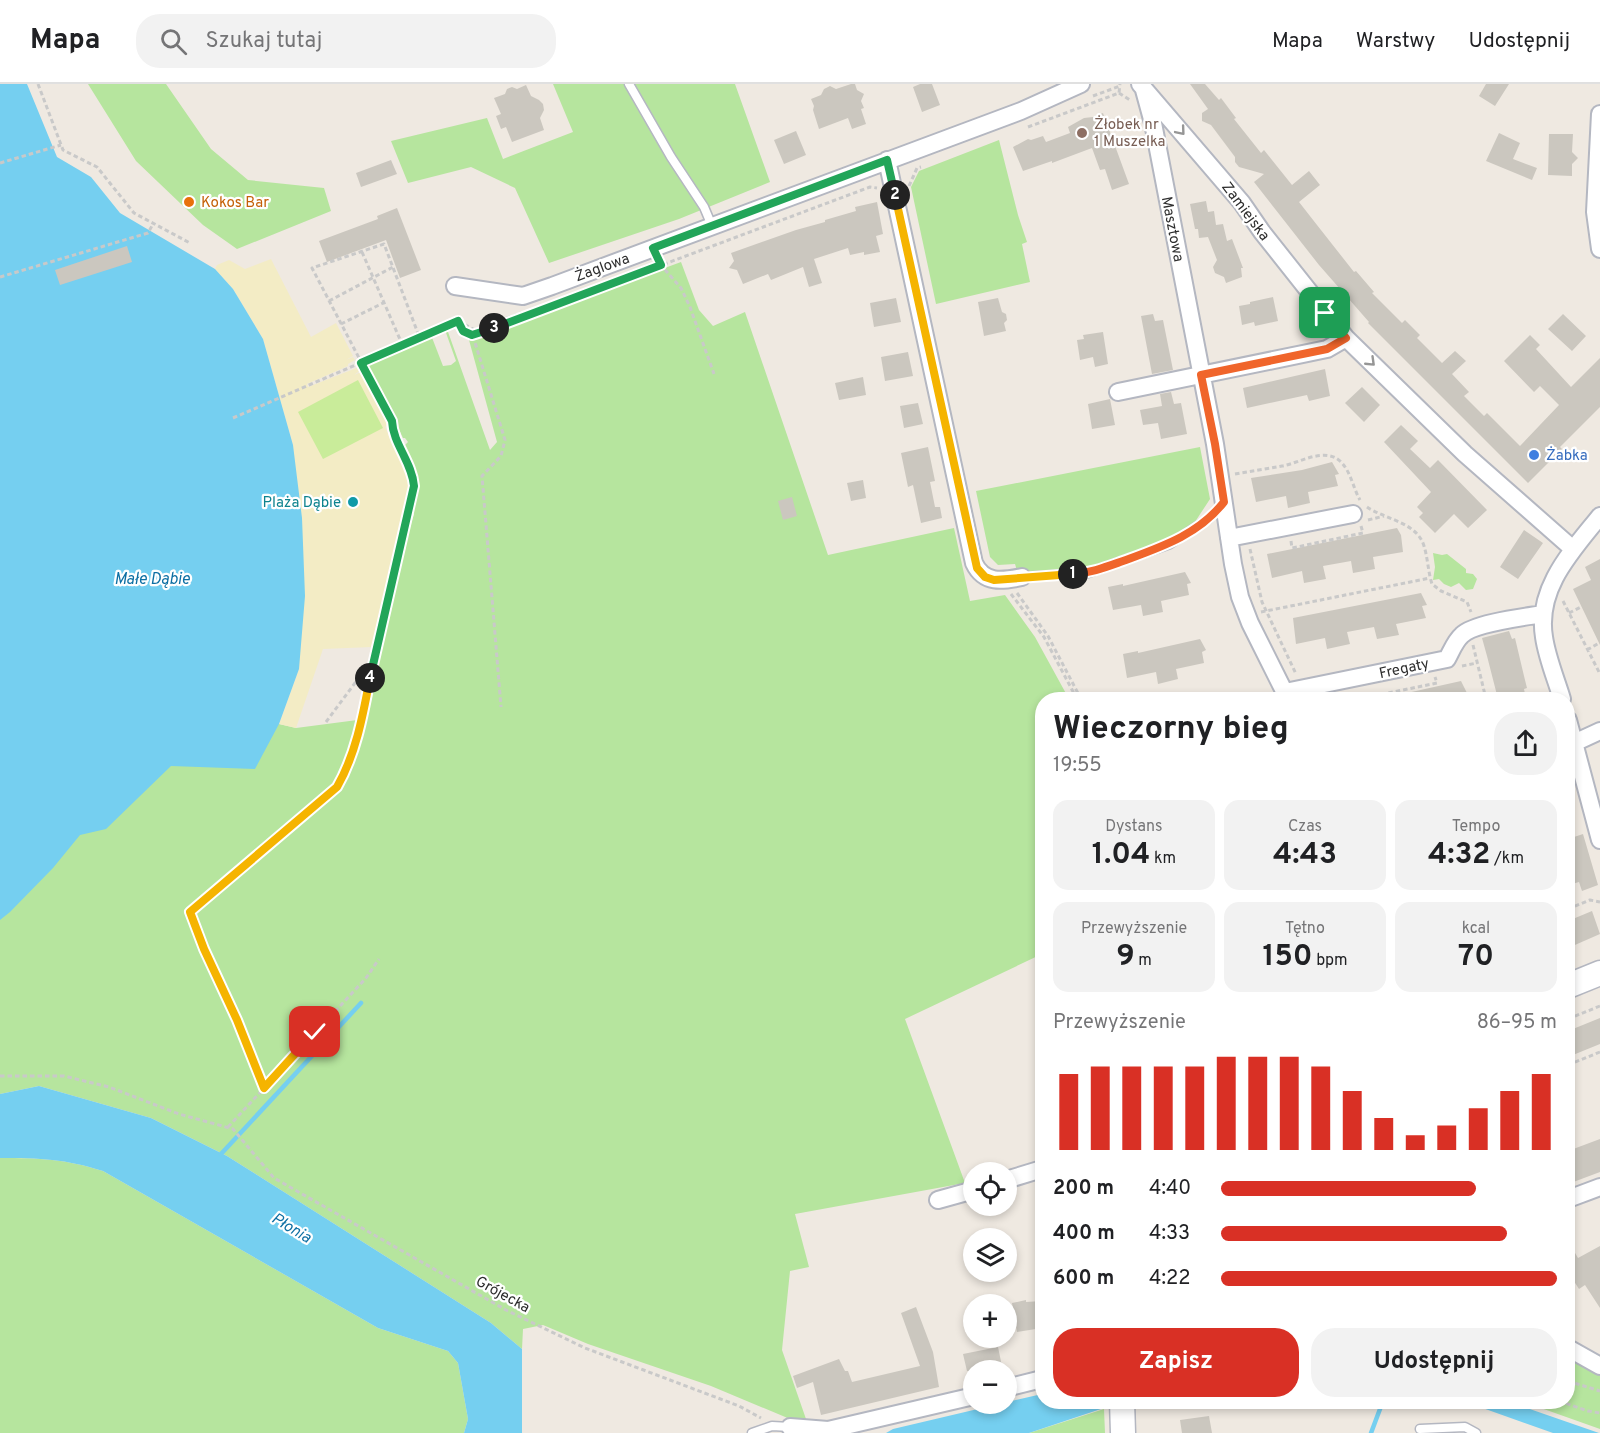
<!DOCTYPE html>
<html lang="pl">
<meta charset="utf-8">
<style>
body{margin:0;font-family:Overpass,sans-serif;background:#f2f2f2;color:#202124;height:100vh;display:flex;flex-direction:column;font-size:22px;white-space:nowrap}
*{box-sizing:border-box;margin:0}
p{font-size:20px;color:#757577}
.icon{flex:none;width:33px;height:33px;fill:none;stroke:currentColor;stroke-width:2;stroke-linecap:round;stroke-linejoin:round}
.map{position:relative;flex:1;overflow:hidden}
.sheet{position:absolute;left:1035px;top:608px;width:540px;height:717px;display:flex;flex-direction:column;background:#fff;border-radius:24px;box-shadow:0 3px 9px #0003}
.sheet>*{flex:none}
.fabs{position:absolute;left:963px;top:1078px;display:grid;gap:12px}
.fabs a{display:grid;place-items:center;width:54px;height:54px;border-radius:50%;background:#fff;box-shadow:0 3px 9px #0003;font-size:30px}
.pin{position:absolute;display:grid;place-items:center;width:51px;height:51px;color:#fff;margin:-26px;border-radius:12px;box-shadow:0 3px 9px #0006}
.km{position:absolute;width:30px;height:30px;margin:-15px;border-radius:50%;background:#222;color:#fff;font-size:16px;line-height:30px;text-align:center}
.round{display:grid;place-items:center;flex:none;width:63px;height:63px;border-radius:24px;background:#f2f2f2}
.head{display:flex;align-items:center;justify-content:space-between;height:102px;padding:0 18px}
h1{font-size:33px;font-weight:700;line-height:45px}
.metrics{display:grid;grid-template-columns:repeat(3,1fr);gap:9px;height:102px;padding:6px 18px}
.metrics div{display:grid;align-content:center;border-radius:15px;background:#f2f2f2;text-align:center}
.metrics b{font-size:30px;font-weight:700}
.metrics small{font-size:16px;font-weight:400}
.metrics p{font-size:16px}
.chart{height:168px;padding:12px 18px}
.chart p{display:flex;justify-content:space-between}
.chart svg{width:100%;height:108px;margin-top:6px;stroke:#d93025;stroke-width:6}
.button{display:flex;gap:12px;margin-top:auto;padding:12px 18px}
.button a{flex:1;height:69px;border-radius:24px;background:#d93025;color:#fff;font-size:24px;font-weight:700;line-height:69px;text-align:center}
.button a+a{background:#f2f2f2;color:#202124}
ul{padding:0 18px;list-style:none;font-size:20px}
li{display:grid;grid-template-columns:96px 72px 1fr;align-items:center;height:45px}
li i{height:15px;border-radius:8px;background:#d93025}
header{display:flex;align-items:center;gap:36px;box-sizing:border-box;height:84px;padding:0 30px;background:#fff;border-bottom:2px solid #e0e0e0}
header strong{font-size:28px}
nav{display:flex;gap:33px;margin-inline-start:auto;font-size:21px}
.search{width:420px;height:54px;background:#f2f2f2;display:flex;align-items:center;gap:15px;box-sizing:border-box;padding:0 21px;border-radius:24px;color:#757577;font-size:22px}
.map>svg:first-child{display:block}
</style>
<header>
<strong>Mapa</strong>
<div class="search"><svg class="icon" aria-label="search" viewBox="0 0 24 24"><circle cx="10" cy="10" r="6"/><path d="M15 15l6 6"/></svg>Szukaj tutaj</div>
<nav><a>Mapa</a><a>Warstwy</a><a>Udostępnij</a></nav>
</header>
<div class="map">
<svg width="1600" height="1349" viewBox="0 0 1600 1349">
<rect width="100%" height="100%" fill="#efe9e1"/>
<path fill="#b6e59e" d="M88 0H166L211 65 248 96 324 104 331 127 237 165 203 141 136 77Z
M553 0H735L770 98 679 135 549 179 515 104 471 83 408 99 391 57 487 34 503 75 573 48Z
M999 56 1018 131 1027 158 1022 160 1030 198 936 220 911 103 919 87Z
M681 178 699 226 713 242 745 228 828 471 954 444 970 517 1005 511 1035 553 1069 615H1042V870L905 935 965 1099 795 1130 809 1183 790 1187 782 1266 806 1335H790L711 1302 588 1260 543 1241 523 1245 522 1265 491 1239 227 1072 151 1034 39 1002 0 1010V802L123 682 279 640 296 644 365 635 378 570H380L381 565H380L386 536H389L390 531 388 530 394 502H396L398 497 396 496 403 468H404L406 464 404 462 414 430 412 429 418 402 417 397H419L403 363 408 358 405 354H403L394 335 395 334 388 324 381 304 378 305 370 290 372 289 370 285H368L365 280 372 279V277L382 272H388L387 270 394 267 395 269 399 267V264L415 258 416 259 420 258V255L431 251 443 282 451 281 456 277 445 246 447 245 490 366 497 358 469 256Z
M1200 363 1210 415 1191 444 1168 457 1086 485 1018 490 1015 480 998 481 990 473 976 407Z
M1433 469 1442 471 1447 470 1466 485V489L1473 490 1477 495 1473 505 1466 506 1459 499 1451 503 1444 500 1439 495 1433 496 1435 483Z
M0 1074C40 1074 65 1075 103 1087L378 1244 448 1267 458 1279 468 1335 464 1349H0Z
M1568 1272 1600 1288V1345L1521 1317H1568Z
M1104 1325 1105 1349H1029Z"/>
<path fill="#f3ecc5" d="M271 175 311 253 336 239 353 272 346 276 353 273 355 276 348 280V282L307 300 308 303 359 283 361 286 354 291 361 288 389 341 385 343 394 361 395 366H397L408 386V397H410L411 402 403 435H401L400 440H402L383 518H381L380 523H382L372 563 323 565 296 644 279 640 299 585 293 361 263 255 233 205 215 185 217 181 229 176 245 185Z"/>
<path fill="#c9ec9a" d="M358 296 383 344 323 375 298 328Z"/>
<path fill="#75cff0" d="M0 0H27L57 73 91 93 120 129 215 185 233 205 263 255 293 361 302 434 305 512 299 585 279 640 255 685 171 682 106 745 80 751 53 784 10 828 0 836Z
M39 1002 151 1034 227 1072 491 1239 522 1265V1349H464L468 1335 458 1279 448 1267 378 1244 103 1087C65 1075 40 1074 0 1074V1010Z
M1042 1310V1317H1125L1029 1349H886L893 1345 999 1320H1006L1007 1318Z
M1463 1317H1507L1599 1349H1553Z"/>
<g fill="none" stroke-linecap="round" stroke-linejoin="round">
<path stroke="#75cff0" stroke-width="4.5" d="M221 1070 361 919
M1371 1349 1383 1317"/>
</g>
<path fill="#cbc7bf" d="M851 0H855L857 6 864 10 861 17 864 24 861 25 866 40 852 45 848 34 819 45 813 26 814 22 811 15 821 11 824 5 830 2 836 5Z
M920 0H932L940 21 922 28 913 3Z
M1190 0H1205L1219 16 1221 14 1236 34 1234 35 1261 69 1264 66 1292 101 1309 87 1320 101 1299 118 1317 141 1354 188 1356 187 1374 208 1372 209 1402 239 1405 236 1420 251 1417 254 1442 279 1455 267 1466 277 1452 290 1469 308 1464 312 1484 332 1487 329 1520 362 1559 321 1540 302 1534 308 1504 277 1530 251 1540 261 1536 265 1571 303 1600 274V323L1560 363 1562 365 1528 399 1368 239 1369 238 1319 181 1254 98 1264 90 1239 83 1235 78V73L1211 41 1202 37V29L1208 25Z
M1486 0H1509L1495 22 1479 12Z
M526 1 531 12 539 16 543 20 544 26 540 34 544 46 512 58 506 43 501 45 496 32 501 30 494 14 505 10 507 5 512 3 517 5Z
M1103 29 1129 100 1112 106 1105 85 1100 86 1092 64 1052 79V77L1023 87 1013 63 1028 55 1031 56 1043 52 1046 58 1070 49 1068 43 1084 34 1093 33Z
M796 47 806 71 784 80 774 56Z
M1499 49 1520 59 1513 75 1537 84 1532 96 1486 77Z
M1549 50H1573L1572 68 1578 74 1572 80V92L1548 91Z
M391 76 397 90 361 103 356 89Z
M1206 117 1208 128 1214 127 1216 141 1223 140 1227 157 1232 155 1243 184H1241L1242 193 1226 199 1224 193 1215 189 1213 183 1217 176 1208 153 1199 154 1198 145H1195L1190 120Z
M877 118 883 150 876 152 880 168 864 171V168L850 171 848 164 814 175 822 199 809 203 803 183 771 196 768 190 743 200 737 186 729 184 734 177 731 169 796 146 825 138V136L856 127 855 123Z
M397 124 421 186 400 194 386 156 327 178 319 157 378 135 377 132Z
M127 162 132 178 60 201 55 186Z
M1273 213 1278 237 1255 242 1254 238 1242 241 1239 222 1250 220V218Z
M896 214 901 238 874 243 870 219Z
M998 214 1002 228 1006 230 1007 236 1004 239 1006 247 984 252 978 218Z
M1153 230 1155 237 1163 236 1173 286 1152 290 1141 232Z
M1563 230 1586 252 1572 267 1548 245Z
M1103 248 1108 280 1095 283 1093 273 1080 276 1077 256 1084 255 1083 251Z
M908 268 913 292 885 297 881 273Z
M1325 285 1330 312 1309 317 1307 311 1247 324 1243 304Z
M863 293 866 311 839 316 835 299Z
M1362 303 1380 321 1364 338 1345 319Z
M1171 308 1174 320 1181 319 1187 350 1161 355 1158 339 1143 341 1140 326 1162 322 1160 310Z
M1110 315 1115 341 1092 345 1088 320Z
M918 319 923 340 904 344 900 322Z
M1401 341 1418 357 1410 365 1430 384 1438 376 1487 426 1468 444 1454 430 1435 449 1419 433 1423 429 1417 423 1431 408 1384 358Z
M928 363 935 397 930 398 935 423H940L942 434 921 439 913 401 908 403 901 369Z
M1332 378 1339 390 1335 391 1338 402 1308 408 1310 419 1288 424 1286 412 1256 418 1251 394 1302 386Z
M863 396 866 414 851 417 847 399Z
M792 413 797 432 783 436 778 417Z
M1397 444 1401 451 1403 468 1373 473 1375 485 1353 489 1351 477 1323 482 1326 495 1304 499 1302 487 1272 494 1267 470Z
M1524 446 1543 459 1518 495 1500 483Z
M1600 475V561L1573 505 1591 496 1585 483Z
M1185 488 1191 499 1187 500 1189 511 1161 517 1163 528 1143 532 1141 521 1113 526 1108 503 1123 500V502Z
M1421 509 1427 521 1422 522 1426 534 1396 540 1399 551 1377 555 1374 543 1347 548 1350 560 1327 565 1325 554 1296 560 1293 534Z
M1509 547 1512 555 1515 554 1524 592 1527 604 1524 605 1526 615H1498L1487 572 1482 554Z
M1200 555 1206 566 1202 568 1204 579 1176 585 1178 595 1158 600 1156 588 1127 594 1123 570 1138 567V569Z
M1461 597 1467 609 1462 610 1463 615H1407V609Z
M1583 750 1598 801 1582 807 1579 798 1572 800 1568 785V755Z
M1592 827 1600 850 1568 864V837Z
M1600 934V960L1568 973V947Z
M1600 1055V1088L1568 1100V1067Z
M1568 1157 1578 1174 1600 1162V1224L1585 1201 1579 1205 1568 1188Z
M1026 1216V1218L1042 1217V1244L1017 1248 1012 1219Z
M916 1223 933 1268 939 1303 821 1331 813 1298 797 1304 793 1292 839 1275 845 1287H848L852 1298 920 1282 901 1229Z
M998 1263 1003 1287H967L963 1270Z
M1209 1332 1212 1349H1182L1180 1336Z"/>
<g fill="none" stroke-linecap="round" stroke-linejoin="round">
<defs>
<path id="lane" d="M629 0 671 73 704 123 712 142
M1022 493 1088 489 1170 460 1208 435 1223 419
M1420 1345 1465 1343 1476 1349
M752 1349 772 1342 790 1343"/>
<path id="street" d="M1140 0 1242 119 1262 148 1346 254 1465 370 1573 465
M1144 6 1153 39 1215 360 1233 480 1240 513 1250 539 1288 615
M1600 30 1595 128 1600 165
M887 76 974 479C984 500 1002 497 1022 493
M455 202 523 212 552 202 1021 27 1081 0
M1118 308 1327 265 1346 254
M1229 454 1353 430
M1285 608 1447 575C1451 568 1455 557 1462 551 1474 539 1525 533 1543 530
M1562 615C1556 595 1547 574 1544 553 1536 504 1572 467 1600 432
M1568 636 1600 756
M1574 659 1600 647
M1006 1096 1042 1085
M1568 1115 1600 1103
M938 1116 974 1106
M1568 1264 1600 1282
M1006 1304 1042 1295
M790 1343 828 1346 974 1312"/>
<path id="secondary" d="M1568 902 1600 889
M1122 1317 1123 1349"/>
</defs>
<use href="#lane" stroke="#b4b7c1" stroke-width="11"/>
<use href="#street" stroke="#b4b7c1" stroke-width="20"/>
<use href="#secondary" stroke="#b4b7c1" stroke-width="27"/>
<path stroke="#c9c9c9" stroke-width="3" stroke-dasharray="4.5 3" stroke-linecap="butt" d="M38 0 63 66 97 83 134 129 190 159
M1119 9 1130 16
M1093 12 1120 2
M1028 43 1119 9 1120 0
M0 79 61 61
M909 102 917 84 921 83
M362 168 402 260
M660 180 681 204 690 223 714 290
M0 193 148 149 153 140
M329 217 393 183
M458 237 463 247 475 251 870 103 877 104
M458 237 475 246 521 229
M341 240 383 219
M473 252 505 356 501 372 482 392 501 623
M233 334 457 237
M1235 390C1251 387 1267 385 1282 382 1300 379 1325 362 1341 378 1351 388 1353 404 1360 416
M1367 423C1384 435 1417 438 1424 462 1428 475 1428 488 1432 500L1441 507 1467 518 1471 528
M1368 436 1384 432
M1291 457 1292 464 1363 449 1361 442
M1250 465 1262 518 1296 590
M1017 509 1048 552 1081 615
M1011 510 1044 553 1077 615
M1563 517 1600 590
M1261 528 1430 494
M1569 529 1581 523
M1473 561 1486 615
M1587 566 1599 559
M1462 582 1477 579
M1359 615 1437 599 1435 593
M326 638 375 572 414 402C412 378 393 360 392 337L312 184 384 160 419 252
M1568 825 1590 816 1600 818
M1568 935 1600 922
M1568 981 1600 968
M0 992H64L109 1003 179 1030 233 1045 274 1094 506 1226 585 1264 739 1322 761 1334
M264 1003 237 936 204 865 190 828 337 703C360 664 366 617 375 573
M228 1043 366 894 379 875
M1568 1297 1600 1307
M1559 1317 1588 1327 1600 1329"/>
<use href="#lane" stroke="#fff" stroke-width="8"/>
<use href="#street" stroke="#fff" stroke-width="16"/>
<use href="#secondary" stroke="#fff" stroke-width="24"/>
</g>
<defs><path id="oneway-chevron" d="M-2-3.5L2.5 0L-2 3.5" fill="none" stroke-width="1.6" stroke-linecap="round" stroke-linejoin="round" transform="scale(1.5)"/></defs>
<g stroke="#969696">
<use href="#oneway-chevron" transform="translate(1181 47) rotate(50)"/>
<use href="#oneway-chevron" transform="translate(1371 278) rotate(44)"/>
</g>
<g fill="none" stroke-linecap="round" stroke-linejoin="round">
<defs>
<path id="split-1" d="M1073 490C1091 489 1106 483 1123 477 1161 463 1198 451 1224 418L1215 360 1201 291 1327 265 1346 254 1325 229"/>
<path id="split-2" d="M895 111 977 484 985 493 994 496 1073 490"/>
<path id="split-3" d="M494 244 661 181 653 164 887 76 895 111"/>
<path id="split-4" d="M370 594 414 402C412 378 393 360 392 337L361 279 458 237 463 247 472 251 494 244"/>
<path id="split-5" d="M315 948 264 1004 237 936 204 865 190 828 337 703C356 670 363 631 370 594"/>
</defs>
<use href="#split-1" stroke="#fff" stroke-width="12"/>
<use href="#split-2" stroke="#fff" stroke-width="12"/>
<use href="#split-3" stroke="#fff" stroke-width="12"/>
<use href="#split-4" stroke="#fff" stroke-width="12"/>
<use href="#split-5" stroke="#fff" stroke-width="12"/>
<use href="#split-1" stroke="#f0652b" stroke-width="8"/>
<use href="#split-2" stroke="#f5b400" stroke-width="8"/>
<use href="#split-3" stroke="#22a559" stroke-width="8"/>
<use href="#split-4" stroke="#22a559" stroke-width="8"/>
<use href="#split-5" stroke="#f5b400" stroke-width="8"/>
</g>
<circle fill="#8d6e63" stroke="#fff" stroke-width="2" cx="1082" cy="49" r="6"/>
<circle fill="#e8710a" stroke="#fff" stroke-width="2" cx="189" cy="118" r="6"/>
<circle fill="#3f7fe0" stroke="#fff" stroke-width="2" cx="1534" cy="371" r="6"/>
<circle fill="#0f9aa8" stroke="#fff" stroke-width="2" cx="353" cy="418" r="6"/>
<g text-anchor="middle" stroke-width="4.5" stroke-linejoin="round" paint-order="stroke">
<g font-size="15" fill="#785e54" stroke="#fff" text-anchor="start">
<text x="1094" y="45">Żłobek nr<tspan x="1094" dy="17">1 Muszelka</tspan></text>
</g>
<g font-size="15" fill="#c56008" stroke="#fff" text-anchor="start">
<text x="201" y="123">Kokos Bar</text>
</g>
<g font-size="15" fill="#2e2e2e" stroke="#fff">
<text transform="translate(1246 127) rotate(53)" y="5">Zamiejska</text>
<text transform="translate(1173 145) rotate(79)" y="5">Masztowa</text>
<text transform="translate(602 183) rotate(-20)" y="5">Żaglowa</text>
<text transform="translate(1404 584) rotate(-12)" y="5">Fregaty</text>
<text transform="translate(503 1210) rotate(29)" y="5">Grójecka</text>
</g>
<g font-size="15" fill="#366cbe" stroke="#fff" text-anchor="start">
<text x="1546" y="376">Żabka</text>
</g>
<g font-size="15" fill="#0d838f" stroke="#fff" text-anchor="end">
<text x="341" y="423">Plaża Dąbie</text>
</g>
<g font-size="16" font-style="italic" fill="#0d6fa3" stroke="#fff">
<text x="152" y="500">Małe Dąbie</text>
<text transform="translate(292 1143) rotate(31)" y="6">Płonia</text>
</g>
</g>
</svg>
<div class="fabs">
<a><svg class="icon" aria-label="locate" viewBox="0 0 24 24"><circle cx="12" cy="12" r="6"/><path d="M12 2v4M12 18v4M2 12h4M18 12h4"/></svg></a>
<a><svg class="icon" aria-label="layers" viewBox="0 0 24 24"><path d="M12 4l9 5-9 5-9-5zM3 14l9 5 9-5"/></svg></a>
<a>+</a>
<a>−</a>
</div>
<div class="pin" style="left:1325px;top:229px;background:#1e9e55"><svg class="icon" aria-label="arrive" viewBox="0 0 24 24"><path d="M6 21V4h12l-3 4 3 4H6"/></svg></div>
<div class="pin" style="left:315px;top:948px;background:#d93025"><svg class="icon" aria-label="check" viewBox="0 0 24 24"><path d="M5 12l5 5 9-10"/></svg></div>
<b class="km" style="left:1073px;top:490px">1</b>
<b class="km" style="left:895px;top:111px">2</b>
<b class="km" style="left:494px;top:244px">3</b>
<b class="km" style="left:370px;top:594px">4</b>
<section class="sheet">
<div class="head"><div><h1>Wieczorny bieg</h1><p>19:55</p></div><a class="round"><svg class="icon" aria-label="share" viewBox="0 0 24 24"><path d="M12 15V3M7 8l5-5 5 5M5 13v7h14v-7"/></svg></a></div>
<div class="metrics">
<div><p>Dystans</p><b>1.04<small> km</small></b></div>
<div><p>Czas</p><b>4:43</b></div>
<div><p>Tempo</p><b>4:32<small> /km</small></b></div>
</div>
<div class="metrics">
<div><p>Przewyższenie</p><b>9<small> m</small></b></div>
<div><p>Tętno</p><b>150<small> bpm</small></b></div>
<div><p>kcal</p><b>70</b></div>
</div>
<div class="chart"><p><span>Przewyższenie</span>86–95 m</p>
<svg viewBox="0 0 160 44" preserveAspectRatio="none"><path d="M5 44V13M15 44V10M25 44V10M35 44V10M45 44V10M55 44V6M65 44V6M75 44V6M85 44V10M95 44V20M105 44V31M115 44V38M125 44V34M135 44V27M145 44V20M155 44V13"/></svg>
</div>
<ul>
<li><b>200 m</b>4:40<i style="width:76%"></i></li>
<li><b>400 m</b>4:33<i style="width:85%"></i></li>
<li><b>600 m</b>4:22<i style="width:100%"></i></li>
</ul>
<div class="button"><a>Zapisz</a><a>Udostępnij</a></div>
</section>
</div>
